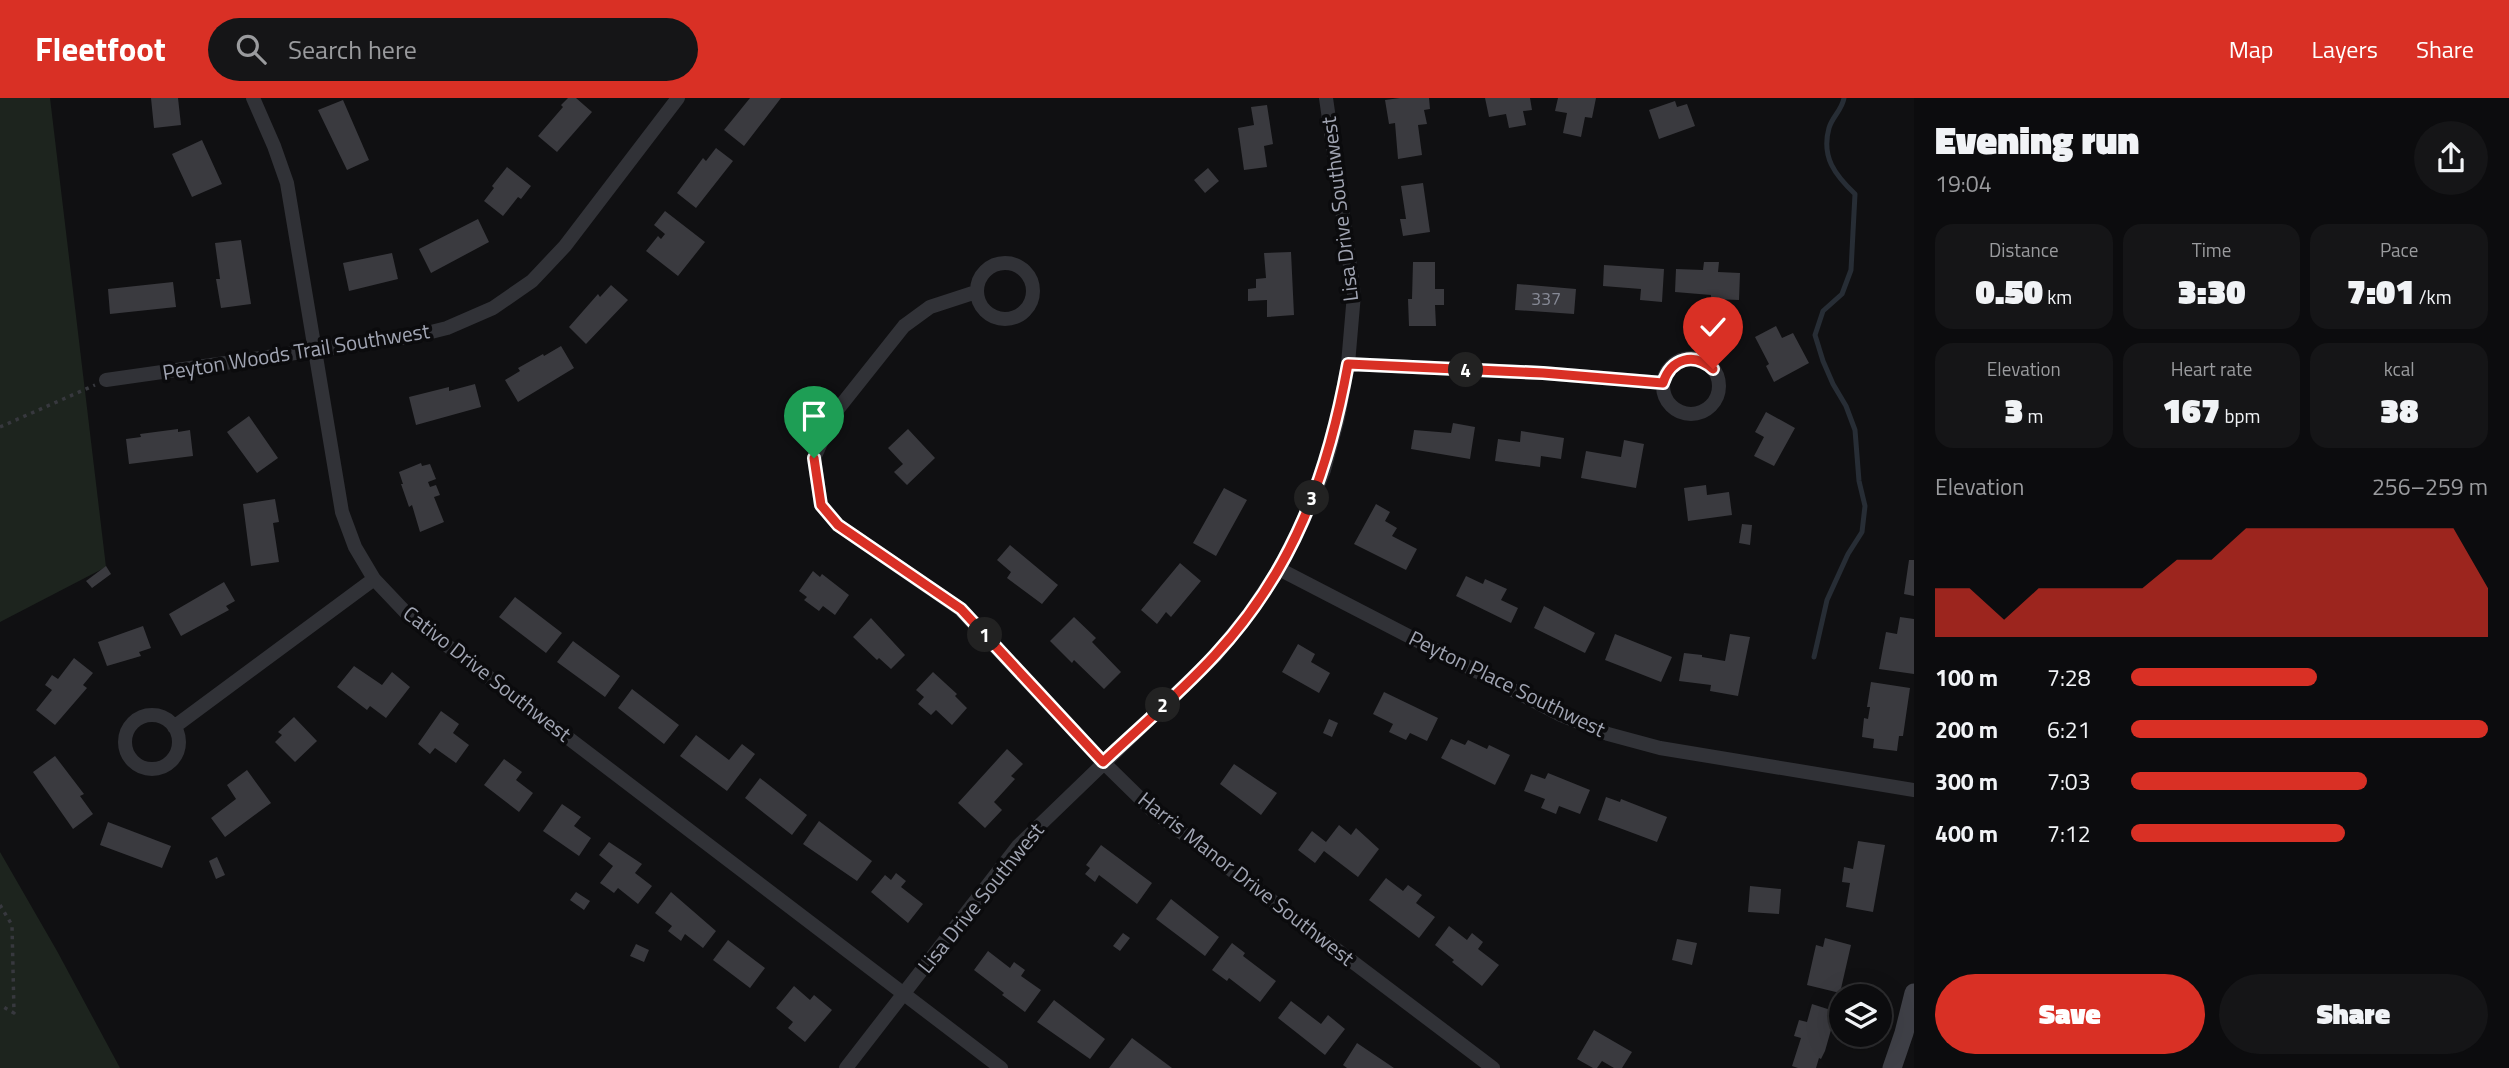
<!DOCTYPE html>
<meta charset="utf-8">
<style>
body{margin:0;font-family:"Titillium Web",sans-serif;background:#151517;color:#f1f3f6;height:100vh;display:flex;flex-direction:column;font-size:26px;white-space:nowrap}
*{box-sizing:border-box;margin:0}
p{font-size:23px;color:#9a9b9e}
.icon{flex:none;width:38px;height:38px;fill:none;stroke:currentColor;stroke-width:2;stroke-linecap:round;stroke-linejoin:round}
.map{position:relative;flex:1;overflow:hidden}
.sheet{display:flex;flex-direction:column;background:#0c0c0e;width:595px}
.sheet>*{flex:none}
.controls{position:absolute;left:1829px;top:886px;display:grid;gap:14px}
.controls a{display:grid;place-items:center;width:63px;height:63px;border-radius:50%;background:#0c0c0e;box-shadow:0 7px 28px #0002,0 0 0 2px #2c2c2e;font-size:35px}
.pin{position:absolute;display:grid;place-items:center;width:60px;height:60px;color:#fff;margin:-72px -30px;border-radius:50% 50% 50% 0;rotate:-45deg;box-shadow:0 0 7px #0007}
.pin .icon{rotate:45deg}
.km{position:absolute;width:35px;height:35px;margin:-18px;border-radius:50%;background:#222;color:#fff;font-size:19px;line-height:35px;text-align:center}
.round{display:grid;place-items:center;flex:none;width:74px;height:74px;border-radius:37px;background:#151517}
.summary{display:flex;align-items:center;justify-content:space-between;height:119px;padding:0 21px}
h1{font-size:38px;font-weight:800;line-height:52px}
.figures{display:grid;grid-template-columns:repeat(3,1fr);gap:10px;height:119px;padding:7px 21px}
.figures div{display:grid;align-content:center;border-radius:18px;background:#151517;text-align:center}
.figures b{font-size:35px;font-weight:800}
.figures small{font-size:19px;font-weight:400}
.figures p{font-size:19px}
.chart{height:196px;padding:14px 21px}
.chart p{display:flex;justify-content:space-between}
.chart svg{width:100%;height:126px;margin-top:7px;fill:#d93025;opacity:.7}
.action{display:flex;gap:14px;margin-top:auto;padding:14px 21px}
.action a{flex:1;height:80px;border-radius:42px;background:#d93025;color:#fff;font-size:28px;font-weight:800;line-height:80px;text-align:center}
.action a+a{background:#151517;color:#f1f3f6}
ul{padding:0 21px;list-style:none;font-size:23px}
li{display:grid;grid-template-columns:112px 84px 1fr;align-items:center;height:52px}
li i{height:18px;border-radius:9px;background:#d93025}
header{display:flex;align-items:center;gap:42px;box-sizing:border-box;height:98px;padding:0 35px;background:#d93025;color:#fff}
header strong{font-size:33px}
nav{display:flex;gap:38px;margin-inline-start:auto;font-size:24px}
.search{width:490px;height:63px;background:#151517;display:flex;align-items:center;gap:18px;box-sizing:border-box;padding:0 24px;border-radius:38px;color:#9a9b9e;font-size:26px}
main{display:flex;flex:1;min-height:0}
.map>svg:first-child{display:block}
</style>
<header>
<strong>Fleetfoot</strong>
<div class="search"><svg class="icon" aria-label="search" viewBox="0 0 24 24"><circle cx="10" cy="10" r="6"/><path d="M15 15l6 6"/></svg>Search here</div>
<nav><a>Map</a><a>Layers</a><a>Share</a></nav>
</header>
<main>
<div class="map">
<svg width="1914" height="970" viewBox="0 0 1914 970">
<rect width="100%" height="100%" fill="#101012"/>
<path fill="#1d241e" d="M0 0H50L106 469 0 524Z
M0 754 57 853 120 970H0Z"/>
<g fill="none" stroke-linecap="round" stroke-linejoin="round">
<path stroke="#272d35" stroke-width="5" d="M1814 559 1827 502 1848 456 1862 434 1865 408 1859 383 1855 332 1846 308 1833 286 1823 263 1815 237 1823 213 1842 196 1851 172 1855 96C1835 77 1821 59 1829 30 1832 19 1842 12 1844 0"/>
</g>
<path fill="#3a3a3f" d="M151 0H178L181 27 154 30Z
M568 0H576L592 14 557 54 538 38 563 9 561 7Z
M750 0H781L744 48 724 32Z
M1400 0H1429L1430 11 1424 12 1427 26 1418 27 1422 57 1398 61 1395 25 1389 26 1385 2Z
M1485 0H1530L1532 12 1523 13 1526 27 1509 30 1506 16 1489 19Z
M1558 0H1596L1592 20 1585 19 1581 39 1563 35 1567 15 1555 13Z
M343 2 369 62 347 72 318 12Z
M1675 3 1677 9 1687 6 1695 28 1659 41 1649 12Z
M1267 7 1273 46 1264 48 1267 69 1244 72 1238 30 1254 27 1251 9Z
M202 42 222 86 192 99 172 56Z
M716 50 733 63 696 110 677 95 703 60 706 63Z
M507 69 531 88 521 101 518 99 503 118 484 103 494 90 492 88Z
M1208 70 1219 83 1205 95 1194 82Z
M1423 85 1430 134 1403 138 1400 121H1406L1401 88Z
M665 113 705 144 678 178 646 153 658 138 661 141 665 136 654 127Z
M478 121 489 144 431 175 419 151Z
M241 142 251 206 221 210 216 181H220L215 145Z
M1291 154 1294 217 1267 219V202L1248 203V191L1256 190V181L1266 180 1264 155Z
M392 155 398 181 349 193 343 165Z
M1413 164H1435V191H1444V207H1435L1436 228H1409L1408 201H1412Z
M1704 164H1719L1718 174 1740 175 1739 202 1711 201V197L1675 194 1676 171 1703 172Z
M1604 167 1664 171 1662 204 1640 202 1641 191 1603 188Z
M173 184 176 209 110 216 108 191Z
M1517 186 1576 191 1574 216 1515 212Z
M611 187 628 202 586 246 569 229 598 196 600 199Z
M1776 228 1782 240 1793 235 1809 265 1774 284 1766 268 1769 266 1755 239Z
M561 248 574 270 518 304 505 282 520 273 518 270 543 256 544 258Z
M475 286 481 309 416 327 409 299 449 289V293Z
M1766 314 1795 330 1774 368 1754 358 1764 339 1755 334Z
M249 318 278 360 257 375 227 334Z
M1453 325 1475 329 1470 361 1411 351 1414 332 1451 335Z
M178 331V334L190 332 193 358 129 366 126 341 141 339 140 336Z
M908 331 935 360 907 387 894 374 903 366 888 350Z
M1521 333 1564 340 1561 361 1541 358 1540 369 1495 363 1498 341 1520 344Z
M1624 342 1644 346 1636 390 1581 380 1586 353 1621 359Z
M421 365 422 368 430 366 436 381 428 384 430 389 436 387 440 397 434 399 444 424 420 434 412 407 409 409 401 386H403L399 374Z
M1706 387 1707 397 1729 394 1732 417 1688 423 1684 390Z
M1224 390 1247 402 1216 458 1193 445Z
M275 401 279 424 273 425 279 464 251 468 243 406Z
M1376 406 1390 414 1385 423 1397 430 1392 438 1417 451 1406 472 1354 446Z
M1742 426 1752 427 1750 447 1739 445Z
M1010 447 1058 487 1042 506 1007 480 1011 474 997 462Z
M1909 462H1914V498L1904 496Z
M1180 465 1201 483 1171 519 1166 514 1157 526 1141 512Z
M106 468 111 476 92 490 86 483Z
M813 473 820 479 822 476 849 497 835 517 823 508 819 513 804 502 807 499 799 493Z
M1466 478 1483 486 1485 481 1507 491 1501 502 1518 510 1511 525 1456 498Z
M224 484 235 503 226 508 229 512 181 538 169 516Z
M515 499 562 535 546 555 499 519Z
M1544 508 1595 535 1585 555 1534 530Z
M1074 519 1096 540 1092 544 1121 574 1104 591 1074 562 1072 565 1050 543Z
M1900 519 1914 521V576L1879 571 1886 534 1897 536Z
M871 520 905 557 891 571 879 560 877 562 853 539Z
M143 528 151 550 139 554 141 558 107 568 98 544Z
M1615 536 1672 559 1661 584 1605 562Z
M1730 536 1750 539 1738 598 1710 593 1711 587 1679 583 1684 555 1702 557V559L1725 563Z
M573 543 620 578 605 599 557 564Z
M1298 546 1315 556 1311 564 1330 575 1319 595 1282 574Z
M74 560 93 575 83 587 87 590 55 627 36 612 52 592 45 587 52 577 58 581Z
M354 568 382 587 392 574 410 589 386 620 370 608 367 612 337 589Z
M933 574 957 596 955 598 967 610 952 627 936 612 931 617 918 606 924 599 916 592Z
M1871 584 1910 590 1903 638H1899L1897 653 1873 650 1874 641 1862 639 1864 620 1868 621 1870 609H1867Z
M632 591 679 627 664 646 618 610Z
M1384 594 1438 620 1427 643 1410 635 1406 642 1389 634 1393 626 1373 616Z
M441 613 459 626 453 635 469 647 456 665 435 650 430 656 418 646Z
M294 619 317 643 295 664 275 644 282 637 278 634Z
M1329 621 1338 625 1332 639 1323 635Z
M696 637 729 662 742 646 755 656 727 693 680 658Z
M1451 641 1465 647 1468 642 1487 651 1489 647 1510 657 1495 687 1441 660Z
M1007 651 1023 666 1011 678 1015 681 994 704 1002 712 985 730 958 705Z
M55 658 84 696 80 698 93 716 73 731 33 674Z
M504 661 522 674 516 682 533 695 519 714 484 687Z
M1234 666 1277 695 1261 717 1220 686Z
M247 672 271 705 225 739 211 720 236 701 227 687Z
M1548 675 1590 692 1580 716 1559 708 1556 716 1541 710 1545 701 1524 693 1531 676 1545 681Z
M760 680 807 717 792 737 745 700Z
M1606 699 1620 704 1621 701 1667 719 1657 744 1598 722Z
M562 706 581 719 574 728 591 740 579 758 543 733Z
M819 723 872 763 857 783 803 746Z
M108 724 171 748 162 770 100 747Z
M1339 727 1351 737 1356 730 1379 751 1358 779 1324 753 1315 765 1298 752 1312 733 1326 744Z
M1858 743 1885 747 1873 814 1846 809 1850 785 1842 784 1844 769 1853 771Z
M609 744 642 766 635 775 652 788 638 806 618 790 614 795 600 785 613 768 599 757Z
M1101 747 1152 785 1137 806 1099 777 1095 784 1085 776 1090 770 1086 767Z
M217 759 225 777 216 781 209 763Z
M896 775 906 783 901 789 923 806 908 825 871 794 885 777 891 782Z
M1386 780 1403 793 1408 787 1422 797 1416 805 1435 819 1419 840 1369 802Z
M1750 788 1781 791 1779 816 1748 814Z
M576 794 590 803 584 812 570 802Z
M671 794 716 833 703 850 685 836 681 843 668 833 672 828 655 815Z
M1171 801 1219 839 1205 858 1156 821Z
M1449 828 1467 842 1472 835 1483 844 1478 851 1499 867 1482 888 1452 864 1454 862 1435 847Z
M1123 835 1130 840 1120 853 1113 848Z
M1825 840 1851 847 1840 895 1807 887 1816 847 1823 849Z
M1677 841 1697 845 1692 867 1672 862Z
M728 842 765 870 750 890 713 862Z
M1232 845 1245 855 1243 858 1276 883 1260 904 1229 880 1227 883 1212 872Z
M636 846 649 852 644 864 630 858Z
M988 853 1010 870 1014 864 1025 872 1021 878 1041 892 1025 914 1002 897 1004 895 974 872Z
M794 888 810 902 814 897 832 912 805 944 788 930 793 924 776 910Z
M1054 902 1105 941 1090 961 1037 924Z
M1291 903 1321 926 1328 917 1345 931 1325 957 1278 920Z
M1812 906 1840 915 1835 933 1831 932 1825 953 1821 961 1819 960 1816 970H1798L1792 968 1801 940 1794 938 1799 922 1807 924Z
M1594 932 1632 954 1622 970H1614L1602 963 1597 970H1593L1577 961Z
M1132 940 1172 970H1109Z
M1357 945 1394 970H1347L1343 967Z"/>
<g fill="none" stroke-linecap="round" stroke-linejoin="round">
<path stroke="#37383e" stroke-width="3.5" stroke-dasharray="3.5 5" stroke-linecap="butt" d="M0 329 95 287
M0 807 12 827 14 915 0 907"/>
<path stroke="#313237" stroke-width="14" d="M253 0 274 48 287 85 342 414 355 449 374 481 411 520 1001 970
M977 193a28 28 0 1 1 56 0a28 28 0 1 1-56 0Z
M976 194 930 209 904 228 834 316 814 360 821 407 838 427 960 511 1103 664 1152 712 1493 970
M1663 288a28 28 0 1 1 56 0a28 28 0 1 1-56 0Z
M1348 266 1543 275 1663 285
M106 282 415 238 447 230 493 210 532 183 565 148 678 0
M1279 471 1561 617 1608 636 1660 650 1914 692
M125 644a27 27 0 1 1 54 0a27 27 0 1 1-54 0Z
M174 629 374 481
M846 970 1018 748 1215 558 1249 516 1279 471 1303 423 1324 372 1338 320 1348 266 1354 196 1326 0"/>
<path stroke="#3f4047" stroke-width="19" d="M1892 970 1904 935 1914 895"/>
</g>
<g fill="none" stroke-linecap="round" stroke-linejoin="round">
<defs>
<path id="route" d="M814 360 821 407 838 427 961 511 1103 664C1140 629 1180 595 1215 557 1293 473 1328 377 1348 266L1543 275 1663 285C1671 260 1694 254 1713 271"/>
</defs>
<use href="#route" stroke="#fff" stroke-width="14"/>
<use href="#route" stroke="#d93025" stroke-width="9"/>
</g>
<g text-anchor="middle" stroke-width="7" stroke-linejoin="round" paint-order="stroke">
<g font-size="18" fill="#878a96">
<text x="1546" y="207">337</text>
</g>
<g font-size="21" fill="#a1a5b3" stroke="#0b0b0d">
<text transform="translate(1340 111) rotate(-97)" y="7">Lisa Drive Southwest</text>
<text transform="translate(296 254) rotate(-9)" y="7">Peyton Woods Trail Southwest</text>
<text transform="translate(487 576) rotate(38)" y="7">Cativo Drive Southwest</text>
<text transform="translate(1507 586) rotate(26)" y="7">Peyton Place Southwest</text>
<text transform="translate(1246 781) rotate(38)" y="7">Harris Manor Drive Southwest</text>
<text transform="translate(981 800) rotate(-51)" y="7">Lisa Drive Southwest</text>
</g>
</g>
</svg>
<div class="controls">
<a><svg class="icon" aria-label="layers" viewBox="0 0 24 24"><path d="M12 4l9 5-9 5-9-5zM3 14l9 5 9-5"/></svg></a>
</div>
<div class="pin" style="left:814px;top:360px;background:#1e9e55"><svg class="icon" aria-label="arrive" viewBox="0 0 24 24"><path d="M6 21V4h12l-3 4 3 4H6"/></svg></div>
<div class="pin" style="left:1713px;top:271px;background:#d93025"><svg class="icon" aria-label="check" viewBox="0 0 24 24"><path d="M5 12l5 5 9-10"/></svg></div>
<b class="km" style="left:985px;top:537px">1</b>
<b class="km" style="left:1163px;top:607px">2</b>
<b class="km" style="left:1312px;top:400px">3</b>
<b class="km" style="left:1466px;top:272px">4</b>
</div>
<section class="sheet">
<div class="summary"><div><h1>Evening run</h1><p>19:04</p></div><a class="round"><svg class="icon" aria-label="share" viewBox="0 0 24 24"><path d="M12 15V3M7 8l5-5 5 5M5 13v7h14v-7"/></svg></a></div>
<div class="figures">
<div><p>Distance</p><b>0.50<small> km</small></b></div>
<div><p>Time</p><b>3:30</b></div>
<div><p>Pace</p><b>7:01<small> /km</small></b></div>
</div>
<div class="figures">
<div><p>Elevation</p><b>3<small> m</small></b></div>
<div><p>Heart rate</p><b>167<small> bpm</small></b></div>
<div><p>kcal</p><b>38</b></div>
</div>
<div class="chart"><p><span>Elevation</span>256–259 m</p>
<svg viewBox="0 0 160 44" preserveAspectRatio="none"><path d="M0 44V27L10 27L20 38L30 27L40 27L50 27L60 27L70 17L80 17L90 6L100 6L110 6L120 6L130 6L140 6L150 6L160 27V44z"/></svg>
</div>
<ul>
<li><b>100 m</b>7:28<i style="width:52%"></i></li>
<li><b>200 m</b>6:21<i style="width:100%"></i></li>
<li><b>300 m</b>7:03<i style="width:66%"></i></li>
<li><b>400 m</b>7:12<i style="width:60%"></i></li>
</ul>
<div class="action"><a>Save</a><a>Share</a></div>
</section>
</main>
